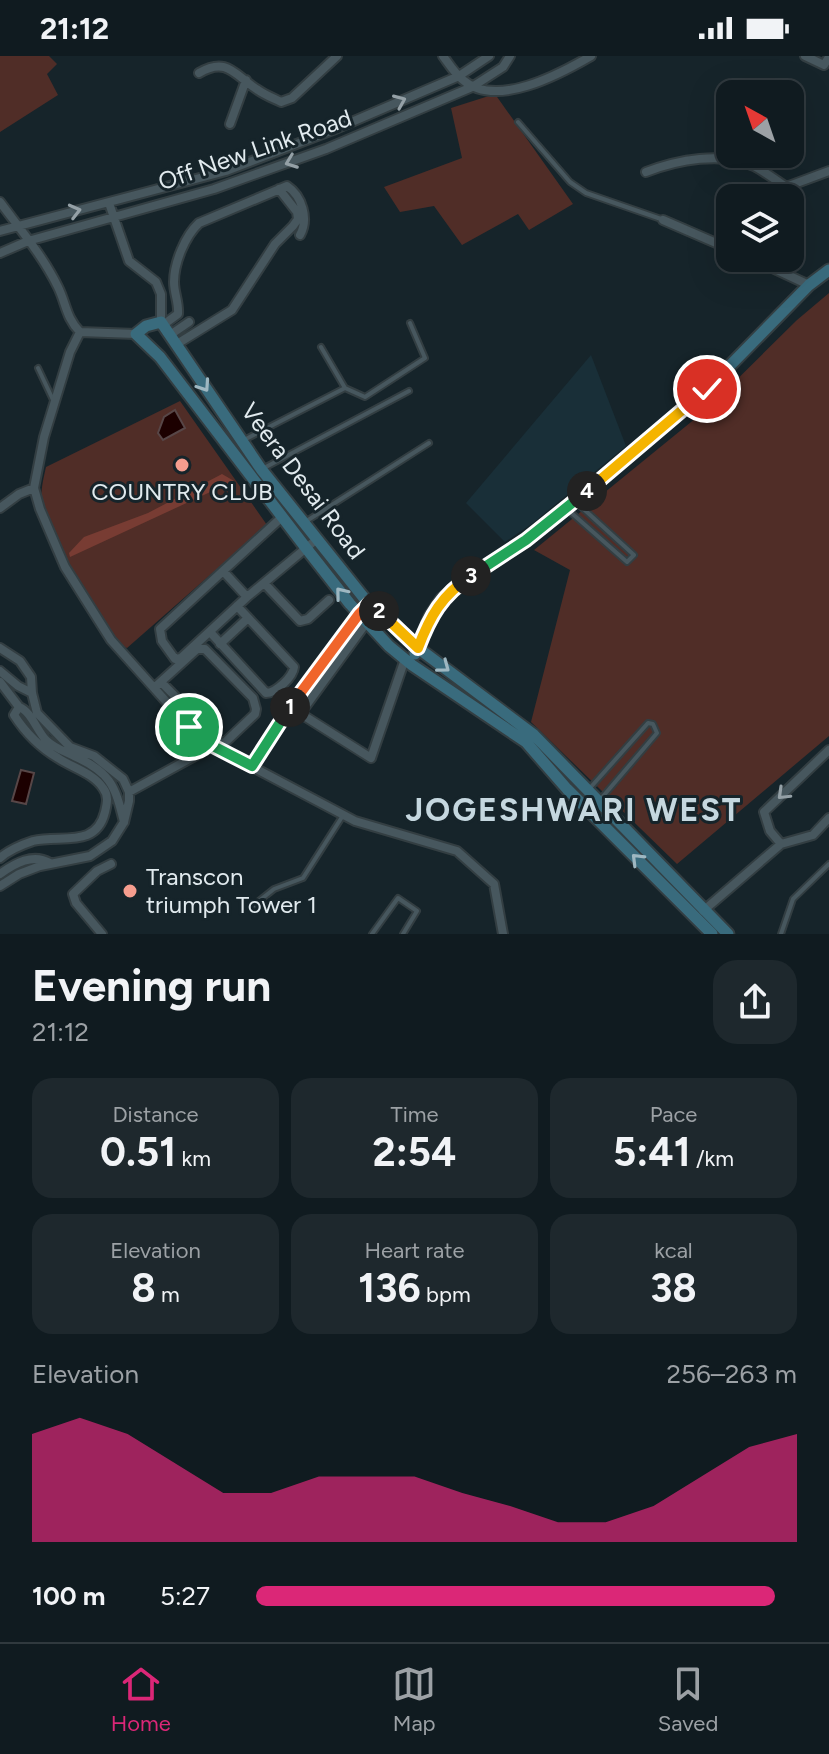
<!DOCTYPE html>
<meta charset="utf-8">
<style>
body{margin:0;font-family:Figtree,sans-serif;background:#1e282d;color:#f1f3f6;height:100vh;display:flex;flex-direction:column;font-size:30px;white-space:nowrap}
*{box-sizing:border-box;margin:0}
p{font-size:26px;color:#9ca1a5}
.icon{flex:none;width:44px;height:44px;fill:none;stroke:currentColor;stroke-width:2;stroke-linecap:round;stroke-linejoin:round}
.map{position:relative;height:878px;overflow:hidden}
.drawer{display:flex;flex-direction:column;background:#101b20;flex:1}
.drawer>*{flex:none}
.needle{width:52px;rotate:320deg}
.tools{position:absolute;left:716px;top:24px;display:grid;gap:16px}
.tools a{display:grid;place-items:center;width:88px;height:88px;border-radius:16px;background:#101b20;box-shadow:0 8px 32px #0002,0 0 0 2px #30393e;font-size:40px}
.pin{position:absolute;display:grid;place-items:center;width:68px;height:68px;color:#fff;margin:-34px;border:4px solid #fff;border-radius:50%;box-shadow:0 2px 8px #0007}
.km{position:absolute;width:40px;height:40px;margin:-20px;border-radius:50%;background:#222;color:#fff;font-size:22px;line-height:40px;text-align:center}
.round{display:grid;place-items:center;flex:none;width:84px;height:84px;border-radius:24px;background:#1e282d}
.headline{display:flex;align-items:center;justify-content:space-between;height:136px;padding:0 32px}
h1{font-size:44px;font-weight:700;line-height:60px}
.figures{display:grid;grid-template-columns:repeat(3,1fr);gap:12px;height:136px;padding:8px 32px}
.figures div{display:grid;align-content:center;border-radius:20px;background:#1e282d;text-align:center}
.figures b{font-size:40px;font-weight:700}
.figures small{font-size:22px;font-weight:400}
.figures p{font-size:22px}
.chart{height:224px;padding:16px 32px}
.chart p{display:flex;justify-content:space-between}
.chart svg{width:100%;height:144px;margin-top:8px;fill:#db2777;opacity:.7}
ul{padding:0 32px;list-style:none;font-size:26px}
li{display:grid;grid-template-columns:128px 96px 1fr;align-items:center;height:60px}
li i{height:20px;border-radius:10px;background:#db2777}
.status{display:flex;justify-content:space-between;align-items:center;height:56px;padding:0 40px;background:#101b20;direction:ltr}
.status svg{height:22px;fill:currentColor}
.menu{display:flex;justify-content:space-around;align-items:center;height:112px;border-top:2px solid #30393e;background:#101b20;font-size:22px;color:#9ca1a5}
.menu a{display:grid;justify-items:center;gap:4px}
.menu .active{color:#db2777}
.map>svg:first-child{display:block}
</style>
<div class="status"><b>21:12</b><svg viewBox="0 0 49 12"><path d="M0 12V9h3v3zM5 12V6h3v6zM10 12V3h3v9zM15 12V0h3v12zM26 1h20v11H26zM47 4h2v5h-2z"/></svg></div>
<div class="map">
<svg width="829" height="878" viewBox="0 0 829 878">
<rect width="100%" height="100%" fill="#16242a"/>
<path fill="#192f38" d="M591 299 626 390 533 467 505 486 466 447Z"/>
<path fill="#502d27" d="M0 0H49L57 8 47 18 58 39 0 76Z
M495 38 573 148 529 174 518 158 462 189 434 150 400 156 384 131 462 102 451 52Z
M829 237V680L677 808 531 666 570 514 534 494 707 353 797 264Z
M180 345 267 469 127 592C103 583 51 482 43 455 39 441 43 424 46 411Z"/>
<path fill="#783c33" d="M222 418 234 425 70 501 69 497 84 481 148 457Z"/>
<path fill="#1c0000" stroke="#574647" stroke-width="2" d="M175 354 185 372 163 384 158 377 164 361Z
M21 714 34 717 26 748 12 745Z"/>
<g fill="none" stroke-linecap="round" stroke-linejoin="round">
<defs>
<path id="lane" d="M518 66 570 126 586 137 661 163
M38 312 54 346
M345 332 365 341 425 302 410 267
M244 384 345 332 321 291
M264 412 409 335
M567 453 627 506 634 499 577 447
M305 466 429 387
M590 732 648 667 653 668 657 677 599 745
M250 852 274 833 303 822 342 761
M372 878 398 842 417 855 403 878
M781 878 793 843 829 808"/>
<path id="street" d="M443 0C449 8 455 18 463 24 496 53 560 18 591 0
M805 0 824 9 829 1
M199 17C228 0 235 20 258 34 265 39 273 42 281 46L292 42 337 0
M230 68 246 24
M646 116C677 104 722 95 754 110 765 116 776 124 786 131
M786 131 829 115
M0 146C20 173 43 200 58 231 66 247 66 262 80 276L136 278
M109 147 129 205 156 226 161 238V266
M663 164 730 193
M0 175 226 115 333 74 459 20 489 0
M0 197 28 185 214 133 326 93 472 31 503 11 510 0
M751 202 809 229
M163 269 178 258C179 247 174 237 174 226 174 207 185 180 199 167L287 130C302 140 309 163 300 179
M80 276 70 296 44 381 34 432 40 453 65 511 111 584 189 671 213 690 355 765 457 795 494 828 503 878
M170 279 189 266
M177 288 232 254 275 188 293 170 298 163 297 156 279 133
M0 452 19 438 34 432
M223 515 282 461
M264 527 300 565 308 563 329 544
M247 541 223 515 160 573 162 585 175 603 181 602 247 541 317 483
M210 576 266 637C276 637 293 621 294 611L237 550
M220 588 248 562
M0 592 20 605 31 621 32 637 37 657 70 691 94 700 123 723 129 736V745L124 766 112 785 90 800 40 810 19 818 0 830
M0 615 18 630 32 637
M0 626 19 651
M161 626 223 689
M154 632 197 593H205L253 642 256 653 255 658 218 693
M290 651 371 702 405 603
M300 658 367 566
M252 710 290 651 359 558 370 547
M129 736 213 690
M781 788 770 775 764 756 829 694
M0 802C9 794 21 789 33 785 60 778 96 793 105 756 107 747 109 740 103 732 93 717 73 712 58 702 41 692 25 676 14 659L19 651C31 655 37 675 46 684 54 692 64 695 74 700 110 716 115 729 124 766
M0 818C15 807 33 797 50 807
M703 855 781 788 813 779 829 762
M102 878 76 847 73 838 97 815 111 808"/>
<path id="secondary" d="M415 598 430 561 442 543 460 528 526 484 575 445 707 333 809 229 829 214
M712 878 567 733 526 686 412 609 389 590 350 548 306 492 160 301 136 278 146 270 161 266 261 413 364 542 418 592 534 679 728 878"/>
</defs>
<use href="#lane" stroke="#333e42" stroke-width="8"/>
<use href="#street" stroke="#333e42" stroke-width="12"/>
<use href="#secondary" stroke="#333e42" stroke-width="15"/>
<use href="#lane" stroke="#47575e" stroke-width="4"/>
<use href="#street" stroke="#47575e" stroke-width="8"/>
<use href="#secondary" stroke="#396b7d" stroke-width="11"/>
</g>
<defs><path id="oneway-chevron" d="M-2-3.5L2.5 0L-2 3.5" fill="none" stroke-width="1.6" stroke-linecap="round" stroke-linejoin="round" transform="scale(2)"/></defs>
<g stroke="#94a0a6">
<use href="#oneway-chevron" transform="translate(400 45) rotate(-23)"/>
<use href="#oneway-chevron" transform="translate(291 106) rotate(159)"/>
<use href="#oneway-chevron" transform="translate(75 155) rotate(-14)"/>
<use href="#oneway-chevron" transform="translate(783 738) rotate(136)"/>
</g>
<g stroke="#9eb7c1">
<use href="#oneway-chevron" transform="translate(204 330) rotate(56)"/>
<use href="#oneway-chevron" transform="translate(341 537) rotate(-129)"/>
<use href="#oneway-chevron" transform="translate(444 611) rotate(37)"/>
<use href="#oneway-chevron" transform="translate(637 803) rotate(-135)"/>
</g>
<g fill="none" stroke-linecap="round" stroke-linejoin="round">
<defs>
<path id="split-1" d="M189 671 213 690 252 710 290 651"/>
<path id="split-2" d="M290 651 359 558 370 547 379 555"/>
<path id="split-3" d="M379 555 418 592C430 560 442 539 471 520"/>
<path id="split-4" d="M471 520 526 484 587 435"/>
<path id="split-5" d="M587 435 707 333"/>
</defs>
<use href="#split-1" stroke="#fff" stroke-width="16"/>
<use href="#split-2" stroke="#fff" stroke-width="16"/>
<use href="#split-3" stroke="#fff" stroke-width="16"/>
<use href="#split-4" stroke="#fff" stroke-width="16"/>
<use href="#split-5" stroke="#fff" stroke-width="16"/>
<use href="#split-1" stroke="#22a559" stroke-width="10"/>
<use href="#split-2" stroke="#f0652b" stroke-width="10"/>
<use href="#split-3" stroke="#f5b400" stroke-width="10"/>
<use href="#split-4" stroke="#22a559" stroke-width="10"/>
<use href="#split-5" stroke="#f5b400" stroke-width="10"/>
</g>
<g fill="#f59d8e" stroke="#16242a" stroke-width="3">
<circle cx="182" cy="409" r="8"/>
<circle cx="130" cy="835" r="8"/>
</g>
<g text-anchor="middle" stroke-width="6" stroke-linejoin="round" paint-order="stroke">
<g font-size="24" fill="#e1eaee" stroke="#16242a">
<text transform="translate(255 94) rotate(-19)" y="8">Off New Link Road</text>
<text transform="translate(303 425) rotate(53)" y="8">Veera Desai Road</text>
</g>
<g font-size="24" fill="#e1eaee" stroke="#16242a">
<text x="182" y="444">COUNTRY CLUB</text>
<text x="146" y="829" text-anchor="start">Transcon<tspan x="146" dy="28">triumph Tower 1</tspan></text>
</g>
<g font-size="32" font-weight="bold" letter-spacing="2" fill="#c5d7df" stroke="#16242a">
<text x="574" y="765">JOGESHWARI WEST</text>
</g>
</g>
</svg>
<div class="tools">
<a><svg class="needle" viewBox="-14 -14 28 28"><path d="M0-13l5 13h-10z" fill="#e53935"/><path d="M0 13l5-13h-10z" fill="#9ca1a5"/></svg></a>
<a><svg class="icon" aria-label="layers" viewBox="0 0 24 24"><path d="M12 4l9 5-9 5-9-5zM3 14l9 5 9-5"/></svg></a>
</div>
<div class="pin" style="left:189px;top:671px;background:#1e9e55"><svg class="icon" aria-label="arrive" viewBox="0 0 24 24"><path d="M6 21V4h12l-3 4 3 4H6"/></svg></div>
<div class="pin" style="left:707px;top:333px;background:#d93025"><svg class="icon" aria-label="check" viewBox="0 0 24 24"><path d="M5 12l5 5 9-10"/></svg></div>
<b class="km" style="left:290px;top:651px">1</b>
<b class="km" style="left:379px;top:555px">2</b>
<b class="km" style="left:471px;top:520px">3</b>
<b class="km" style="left:587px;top:435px">4</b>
</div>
<section class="drawer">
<div class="headline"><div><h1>Evening run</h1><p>21:12</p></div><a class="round"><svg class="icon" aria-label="share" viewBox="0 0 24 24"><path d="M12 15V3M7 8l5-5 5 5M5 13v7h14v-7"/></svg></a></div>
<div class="figures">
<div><p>Distance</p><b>0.51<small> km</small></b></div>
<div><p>Time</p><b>2:54</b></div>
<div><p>Pace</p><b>5:41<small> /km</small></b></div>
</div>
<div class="figures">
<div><p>Elevation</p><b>8<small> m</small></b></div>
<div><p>Heart rate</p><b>136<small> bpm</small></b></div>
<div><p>kcal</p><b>38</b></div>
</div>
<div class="chart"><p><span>Elevation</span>256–263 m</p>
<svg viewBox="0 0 160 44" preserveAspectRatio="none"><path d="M0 44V11L10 6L20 11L30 20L40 29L50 29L60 24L70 24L80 24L90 29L100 33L110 38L120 38L130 33L140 24L150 15L160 11V44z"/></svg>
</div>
<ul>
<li><b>100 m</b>5:27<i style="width:96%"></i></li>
</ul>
</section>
<nav class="menu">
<a class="active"><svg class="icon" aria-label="home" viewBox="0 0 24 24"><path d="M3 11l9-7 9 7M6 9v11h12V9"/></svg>Home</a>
<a><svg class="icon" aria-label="map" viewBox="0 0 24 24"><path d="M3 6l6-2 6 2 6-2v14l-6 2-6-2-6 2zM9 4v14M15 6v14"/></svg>Map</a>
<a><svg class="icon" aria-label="saved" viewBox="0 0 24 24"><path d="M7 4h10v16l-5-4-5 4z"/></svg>Saved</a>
</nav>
